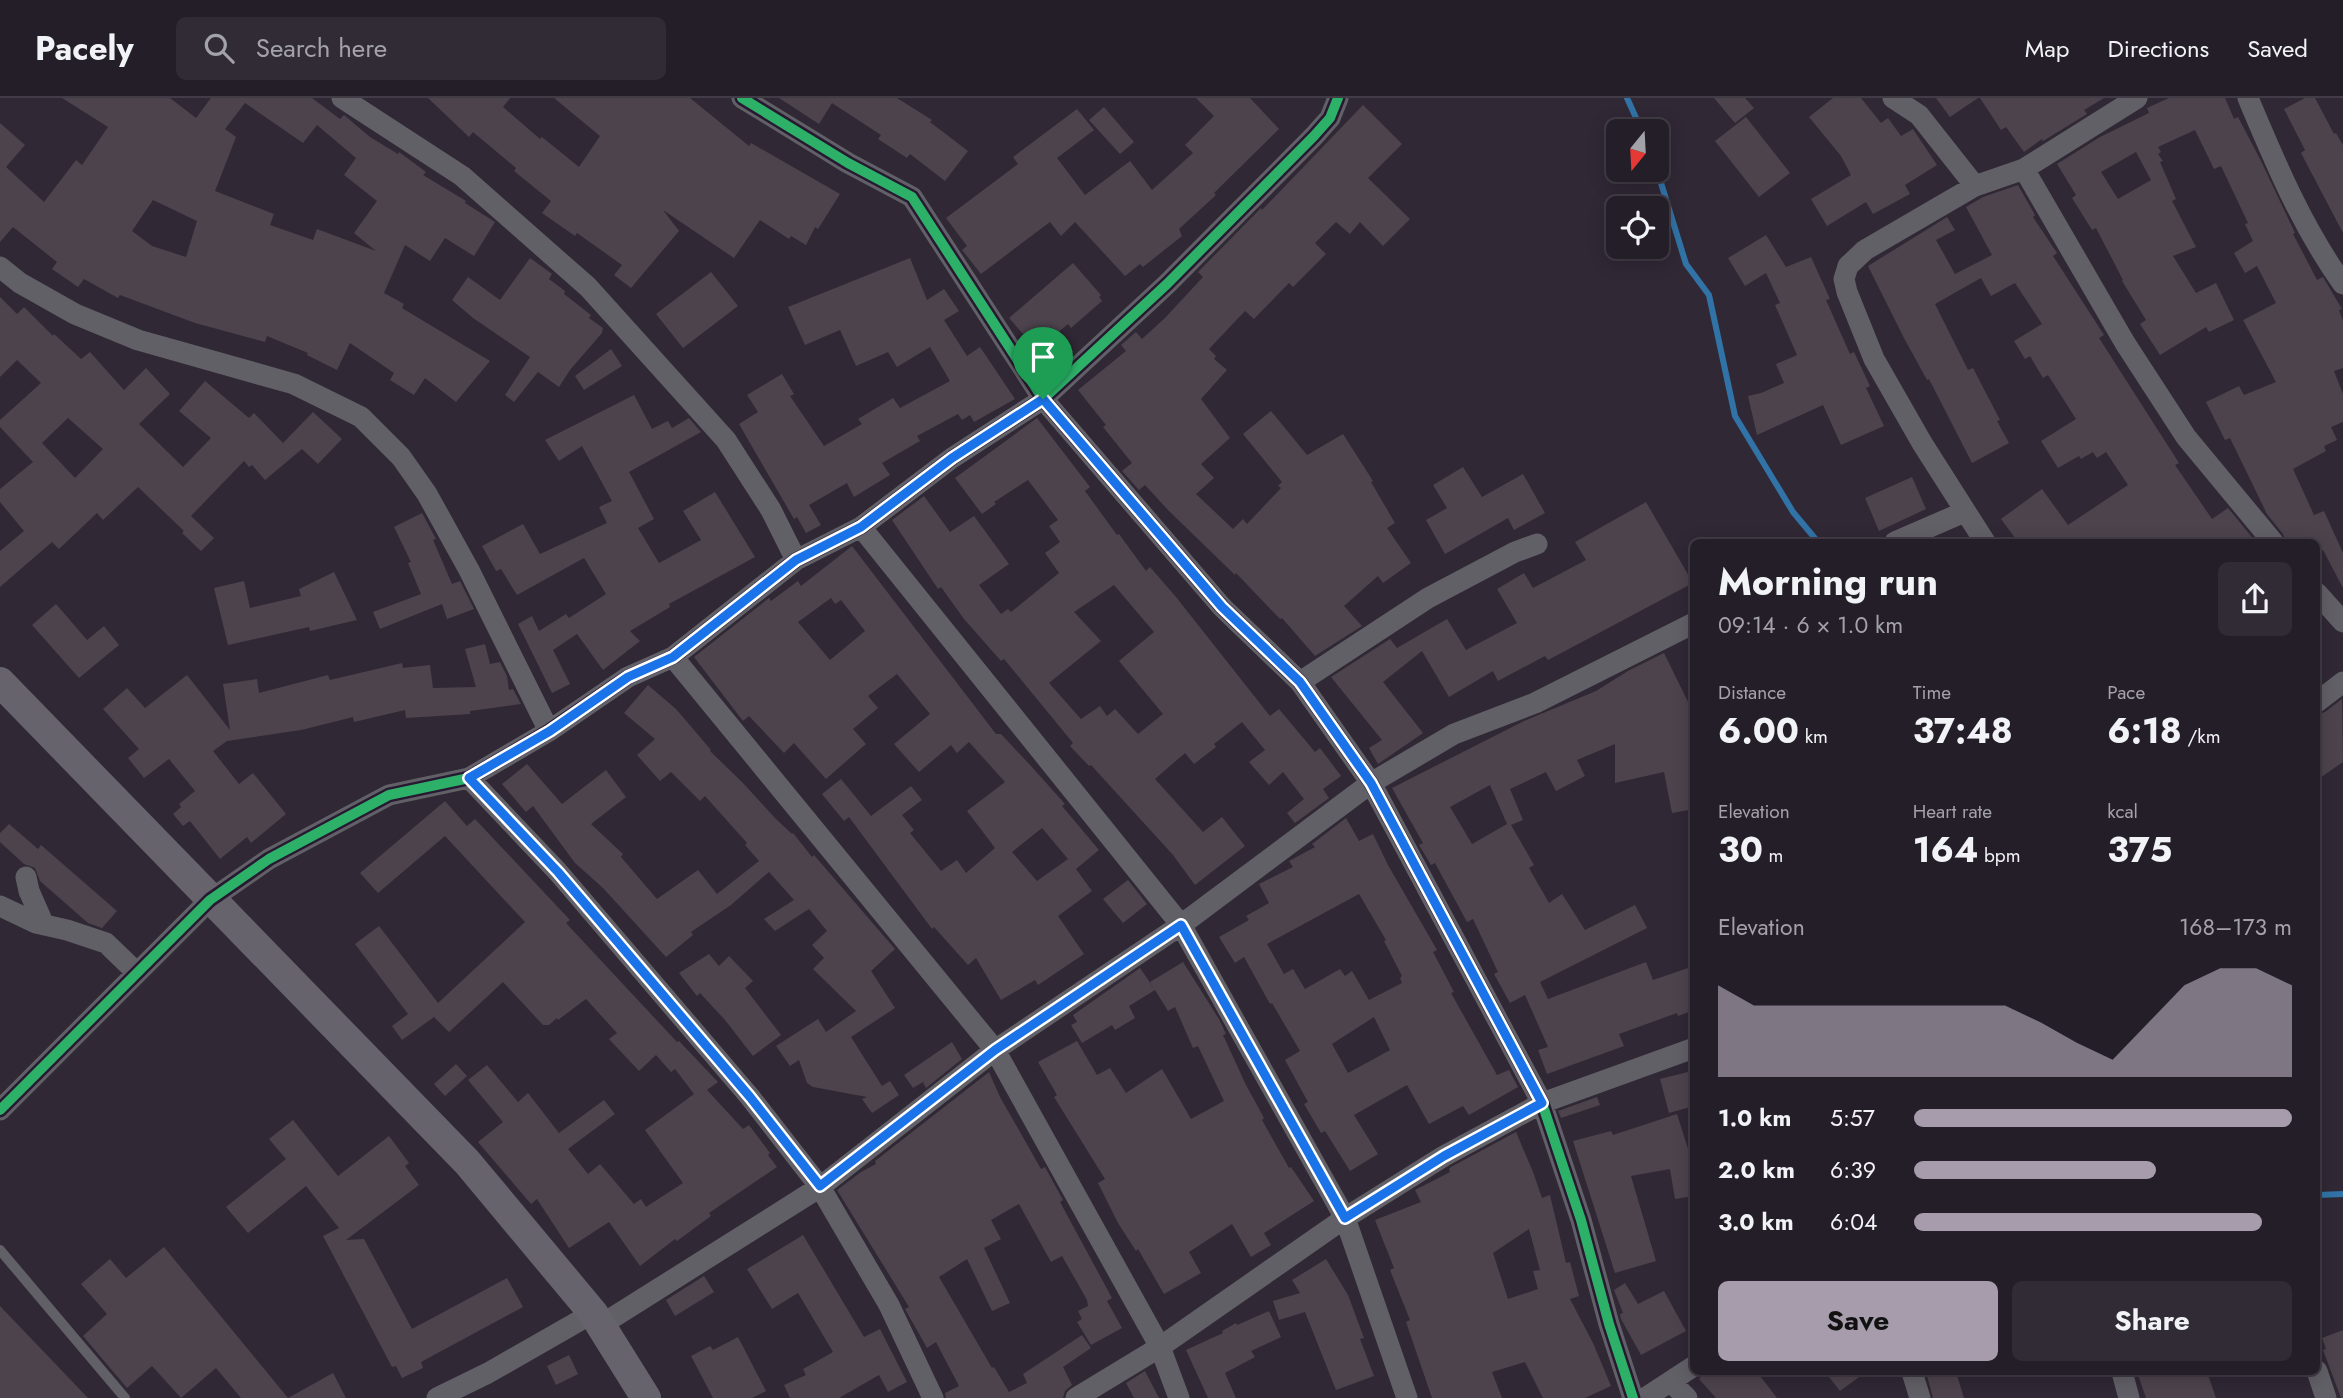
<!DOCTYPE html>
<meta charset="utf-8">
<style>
body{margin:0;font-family:Jost,sans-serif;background:#302b34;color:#f1f3f6;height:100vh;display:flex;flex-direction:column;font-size:26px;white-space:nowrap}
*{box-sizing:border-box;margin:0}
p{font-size:23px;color:#a3a2a8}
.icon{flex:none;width:38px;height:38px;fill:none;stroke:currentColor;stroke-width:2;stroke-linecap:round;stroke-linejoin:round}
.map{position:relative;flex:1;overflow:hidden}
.details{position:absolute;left:1690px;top:441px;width:630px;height:836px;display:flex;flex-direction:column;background:#241e28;border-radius:10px;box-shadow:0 4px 18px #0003,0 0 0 2px #413c45}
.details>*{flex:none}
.needle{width:46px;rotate:198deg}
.fabs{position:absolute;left:1606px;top:21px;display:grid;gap:14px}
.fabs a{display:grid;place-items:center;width:63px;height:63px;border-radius:10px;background:#241e28;box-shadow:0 4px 18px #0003,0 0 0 2px #413c45;font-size:35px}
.pin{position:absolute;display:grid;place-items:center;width:60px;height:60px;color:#fff;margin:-72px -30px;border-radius:50% 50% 50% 0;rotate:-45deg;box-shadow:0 0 7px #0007}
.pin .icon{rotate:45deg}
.round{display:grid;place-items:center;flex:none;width:74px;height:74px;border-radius:10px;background:#302b34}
.overview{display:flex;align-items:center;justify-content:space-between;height:119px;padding:0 28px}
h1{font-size:38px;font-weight:700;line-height:52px}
.figures{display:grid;grid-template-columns:repeat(3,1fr);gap:10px;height:119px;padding:7px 28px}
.figures div{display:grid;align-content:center}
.figures b{font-size:35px;font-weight:700}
.figures small{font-size:19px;font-weight:400}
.figures p{font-size:19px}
.chart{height:196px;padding:14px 28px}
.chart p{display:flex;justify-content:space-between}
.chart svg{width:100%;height:126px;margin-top:7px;fill:#a69cab;opacity:.7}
.cta{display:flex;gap:14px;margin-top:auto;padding:14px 28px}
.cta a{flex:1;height:80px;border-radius:10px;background:#a69cab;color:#111;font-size:28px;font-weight:700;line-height:80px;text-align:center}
.cta a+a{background:#302b34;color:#f1f3f6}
ul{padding:0 28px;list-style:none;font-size:23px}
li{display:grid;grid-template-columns:112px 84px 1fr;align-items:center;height:52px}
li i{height:18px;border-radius:9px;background:#a69cab}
header{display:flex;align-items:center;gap:42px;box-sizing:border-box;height:98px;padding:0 35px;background:#241e28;border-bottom:2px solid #413c45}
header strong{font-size:33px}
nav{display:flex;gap:38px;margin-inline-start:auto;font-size:24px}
.search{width:490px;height:63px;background:#302b34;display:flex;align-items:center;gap:18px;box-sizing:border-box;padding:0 24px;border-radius:10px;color:#a3a2a8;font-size:26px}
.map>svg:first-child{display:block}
</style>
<header>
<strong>Pacely</strong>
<div class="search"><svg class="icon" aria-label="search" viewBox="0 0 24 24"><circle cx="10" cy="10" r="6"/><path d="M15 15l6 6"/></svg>Search here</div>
<nav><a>Map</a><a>Directions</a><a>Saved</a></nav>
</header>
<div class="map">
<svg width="2343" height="1300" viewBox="0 0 2343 1300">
<rect width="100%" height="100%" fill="#302835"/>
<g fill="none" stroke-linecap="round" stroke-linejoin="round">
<path stroke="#3173a7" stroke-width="6" d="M1627 0 1642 33
M1657 72 1686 166 1709 197 1735 318 1793 414 1818 444
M2317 1097 2343 1096"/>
</g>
<path fill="#4d434d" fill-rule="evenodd" d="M62 0H170L196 20 211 0H312L340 21 344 17 370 39 398 56 399 54 426 74 423 77 466 103 465 105 495 124 474 158 445 140 430 163 405 147 384 195 404 206 402 210 490 263 456 304 425 280 414 297 390 282 394 275 350 245 337 272 307 257 308 255 267 238 265 244 195 225 120 197 118 200 84 181 78 189 52 171 57 164 13 129 0 144V25L25 47 6 69 44 104 76 62 82 67 108 29ZM245 5 303 45 317 27 356 60 344 77 377 103 354 135 376 153 317 131 313 142 270 127 274 116 215 93 236 39 225 31ZM153 102 197 123 186 159 152 148 132 133Z
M428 0H510L503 9 540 41 542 39 579 69 600 38 554 0H690L749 48 751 45 840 96 818 131 815 129 806 147 791 138 789 141 760 122 734 160 663 112 679 133 631 190 614 177 622 167 577 135 575 138 542 115 551 103 514 73 516 70 473 34 469 39Z
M779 0H897L932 22 930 24 968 53 945 83 910 56 907 60 878 41 881 37 832 5 819 26Z
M1196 0H1250L1279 31 1214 95 1216 97 1179 131 1182 138 1143 169 1140 166 1125 178 1075 124 1061 138 1050 124 981 176 962 152 967 148 946 120 1018 66 1013 59 1077 11 1094 32 1057 60 1085 97 1130 63 1152 92 1193 55 1185 47 1214 18Z
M1714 0H1745L1754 10 1735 25Z
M1833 0H1861L1881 25 1888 20 1901 38 1913 31 1937 67 1905 87 1910 96 1873 116 1866 104 1827 128 1811 101 1851 77 1841 58 1809 19Z
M1936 0H1978L1950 19Z
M1980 0H2104L2084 12 2087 16 2043 43 2042 41 2024 54 2006 29 2001 32Z
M2169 0H2225L2234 21 2238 19 2261 63 2295 135 2293 136 2317 182 2323 179 2342 211 2339 212 2343 223V270L2334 273 2343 296V324L2331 329 2337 342 2324 348 2326 353 2293 371 2314 417 2324 413 2343 455V490L2323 452 2317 454V444H2286L2283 436 2267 416 2230 340 2225 342 2206 304 2239 288 2244 297 2276 284 2243 222 2276 205 2257 168 2245 175 2234 155 2253 143 2245 126 2248 125 2221 68 2214 71 2195 32 2158 49 2161 54 2158 56 2163 63 2160 64 2176 101 2172 103 2196 149 2173 158 2196 195 2216 185 2234 222 2209 234 2206 229 2160 257 2140 226 2146 222 2122 183 2123 182 2096 130 2092 132 2072 100 2076 97 2057 66 2100 39 2149 15 2147 10ZM2136 54 2151 82 2118 101 2101 74Z
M2305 0H2315L2334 36 2336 35 2343 47V135L2301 55 2305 52 2284 11Z
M1363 7 1402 46 1368 80 1410 121 1383 148 1360 124 1350 136 1336 124 1315 145 1326 156 1293 189 1289 185 1254 221 1245 213 1209 251 1216 258 1214 261 1227 272 1201 301 1230 340 1201 366 1214 380 1196 396 1233 431 1243 421 1247 426 1281 390 1278 388 1282 384 1243 336 1271 313 1307 357 1343 336 1373 383 1371 384 1395 425 1387 430 1411 465 1383 485 1378 478 1344 508 1362 528 1315 558 1282 520 1280 521 1236 475 1235 477 1169 413 1145 387 1139 392 1122 373 1132 365 1103 329 1106 327 1078 292 1126 253 1121 247 1136 234 1142 241 1165 220 1203 179 1198 174 1261 110 1262 112Z
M1104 9 1134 44 1120 56 1089 22Z
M1746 19 1790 75 1759 99 1715 43Z
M2018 87 2035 117 2033 119 2057 155 2053 158 2104 237 2099 240 2179 365 2175 367 2212 421 2228 410 2256 444H2018L2001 421 2042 391 2068 427 2128 387 2106 354 2097 360 2093 354 2081 361 2079 358 2058 370 2041 343 2076 321 2048 277 2043 280 2030 258 2025 261 2014 243 2042 226 2015 185 1991 198 1981 180 1935 206 1968 272 1973 270 2000 322 1997 323 2009 345 1972 365 1929 281 1927 282 1904 240 1868 168 1947 119 1955 132 1936 142 1955 176 1992 157 1966 109 1983 99Z
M1766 137 1786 169 1811 159 1830 201 1826 202 1850 256 1854 254 1870 288 1866 290 1884 328 1841 347 1823 307 1757 337 1748 298 1761 295 1784 285 1776 266 1797 257 1775 207 1780 205 1766 175 1745 188 1728 160Z
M530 160 552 176 549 181 565 193 564 196 591 217 589 220 603 230 602 235 570 272 559 289 538 274 514 304 505 297 530 259 473 220 452 202 468 179 500 202Z
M910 160 927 202 944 191 959 213 944 222 967 258 980 249 1015 301 974 324 970 317 962 322 958 316 917 338 920 343 882 365 890 377 854 399 847 385 809 407 821 427 806 435 797 419 794 421 739 326 758 314 747 297 782 276 794 296 790 298 824 348 862 326 858 321 893 300 900 310 950 283 930 249 897 269 888 254 856 268 840 232 805 247 788 209Z
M1073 165 1101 197 1099 199 1102 203 1071 230 1068 226 1037 252 1009 220Z
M711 174 738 208 683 250 656 216Z
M0 199 17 216 24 209 53 238 54 236 81 261 90 254 124 292 146 270 170 296 139 326 183 369 211 340 179 313 205 283 249 320 254 315 283 345 313 314 342 341 318 366 302 351 265 382 252 367 249 369 244 363 191 418 214 440 201 453 182 435 184 433 138 389 103 422 97 415 59 451 52 444 0 489V453L24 433 0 404V391L33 364 0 329V322L41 285 17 262 0 279ZM68 320 103 351 75 380 42 345Z
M611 251 622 268 584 292 575 278Z
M634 297 652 331 668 323 672 330 689 320 701 334 629 374 654 421 638 430 659 465 701 442 683 413 715 394 755 459 669 506 670 509 630 533 640 543 603 572 577 536 553 552 570 586 552 595 518 526 532 518 539 533 566 516 569 520 606 496 584 460 517 497 501 471 496 473 482 448 523 426 540 456 607 425 599 409 612 403 582 348 559 363 545 342Z
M1037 320 1090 389 1085 393 1117 437 1119 436 1146 473 1150 469 1176 499 1270 618 1279 611 1315 654 1320 650 1341 678 1323 691 1329 700 1295 725 1287 715 1304 701 1283 674 1269 687 1249 664 1265 652 1242 624 1214 646 1216 649 1194 666 1185 655 1155 681 1203 734 1222 719 1245 748 1195 787 1173 757 1091 667 1089 668 1070 648 1073 645 1004 561 1001 563 964 521 941 489 938 491 892 422 924 398 950 434 974 418 1009 466 979 487 1001 516 1008 511 1011 514 1059 475 1045 455 1060 444 1049 428 1058 422 1028 382 994 404 996 406 982 416 955 380ZM1114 487 1154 534 1119 563 1163 616 1138 636 1115 611 1107 618 1100 608 1081 621 1049 585 1101 543 1074 514Z
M1463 369 1482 399 1523 376 1545 415 1514 432 1508 420 1445 456 1426 422 1447 410 1433 387Z
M1912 379 1926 411 1879 433 1865 400Z
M1646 404 1693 485 1548 562 1545 558 1498 583 1493 573 1449 599 1422 553 1383 584 1423 635 1378 666 1369 650 1382 642 1331 579 1390 541 1397 550 1447 521 1466 552 1517 525 1497 491 1524 475 1533 490 1586 462 1575 444Z
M422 415 436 441 433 442 452 486 460 483 474 511 447 521 442 506 380 531 373 514 421 496 408 465 411 464 394 429Z
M852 448 996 636H1001L1031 668 1065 706 1062 708 1099 752 1076 771 1092 793 1058 818 1084 856 1038 887 1035 882 1001 902 976 860 968 867 934 829 932 831 849 719 844 723 822 696 841 681 871 718 911 688 922 702 902 717 914 732 910 735 941 773 957 762 966 775 995 750 967 713 1005 684 969 644 957 655 951 647 919 674 894 646 930 616 897 576 868 598 878 610 853 631 866 646 826 681 794 645 784 655 749 618 743 623 694 559 769 500 771 503 798 483 801 488ZM831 500 835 506 841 502 865 533 830 562 798 524ZM1042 730 1068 761 1037 783 1012 754Z
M334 474 357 522 310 533 309 529 228 547 214 490 244 483 250 510 301 498 299 491Z
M56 506 87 542 104 528 119 547 79 580 32 527Z
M485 546 490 566 500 564 507 578 509 592 513 591 521 606 470 613V616L406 620 405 612 354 624 353 619 301 632 227 643 213 653 239 686 253 675 286 716 251 745 247 739 220 761 190 723 183 728 173 716 181 709 179 706 195 693 169 661 144 680 128 660 139 651 103 611 127 590 145 610 187 577 230 632 223 586 257 581 259 595 328 577 330 582 402 565 403 570 430 567 433 590 476 589 465 551Z
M1664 555 1694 616 1689 621 1694 642V711L1672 715 1664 674 1615 685V646L1577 662 1585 678 1556 693 1546 674 1510 691 1523 722 1511 727 1534 767 1529 770 1549 805 1562 796 1585 832 1635 807 1647 830 1540 884 1548 901 1646 864 1653 882 1694 868V912L1678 918 1677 915 1619 936 1624 948 1547 976 1538 952 1548 949 1525 897 1510 905 1494 876 1498 874 1473 821 1467 824 1435 765 1431 767 1419 747 1423 745 1392 690 1524 623 1596 593 1628 573ZM1490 687 1507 726 1472 746 1450 709Z
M648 587 676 611 711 652 710 653 742 684 775 720 792 736 793 735 812 759 814 757 895 851 871 873 895 910 851 939 882 988 890 983 899 997 872 1015 862 1001 867 999 813 989 807 985 799 962 790 968 776 948 818 921 826 934 856 913 813 871 824 860 812 847 827 833 809 811 775 833 764 821 794 802 769 774 731 807 691 834 693 837 666 859 603 790 575 765 533 708 526 714 502 686 527 666 562 706 606 672 626 699 591 726 623 756 621 759 657 801 698 772 717 796 759 763 745 747 747 745 705 698 700 703 671 674 660 683 637 657 655 641 624 615Z
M2342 601 2343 664 2317 682V617L2325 614Z
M445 703 467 728 475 721 570 822 566 825 677 944 679 943 718 984 707 992 743 1031 749 1027 770 1055 768 1057 777 1069 709 1115 711 1118 677 1143 675 1141 640 1168 609 1124 569 1150 537 1101 531 1106 478 1044 503 1024 468 982 487 967 518 1004 528 995 559 1035 604 1002 615 1016 568 1051 588 1076 600 1066 634 1106 641 1101 646 1109 683 1085 645 1032 694 996 675 971 671 974 656 957 639 973 609 941 617 935 586 901 558 922 557 920 549 927H543L503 884 449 934 434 919 402 942 392 928 408 916 355 846 379 828 438 905 525 824 445 738 378 795 360 775Z
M1346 720 1359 743 1373 736 1388 767 1437 852 1433 854 1454 894 1451 895 1497 977 1509 972 1518 989 1469 1017 1463 1008 1429 1026 1407 987 1354 1017 1378 1056 1350 1073 1325 1033 1321 1035 1304 1006 1308 1004 1285 962 1300 953 1272 905 1270 906 1244 859 1235 865 1219 839 1249 822 1246 818 1269 805 1259 786 1293 769 1289 763 1315 749 1312 746ZM1359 796 1386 842 1384 843 1402 878 1400 880 1402 885 1369 902 1352 873 1345 878 1340 871 1305 891 1293 871 1284 876 1267 846ZM1374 919 1390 952 1348 975 1332 946Z
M9 726 38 751 41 747 117 813 102 830 88 825 40 783 35 770 24 766 0 744V735Z
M1128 782 1147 806 1123 825 1103 801Z
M709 856 719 868 729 858 753 883 745 890 781 937 753 958 725 922 700 895 697 898 679 875Z
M1183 864 1219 921 1226 936 1223 937 1246 987 1264 1020 1262 1022 1289 1070 1291 1069 1314 1103 1264 1135 1271 1147 1251 1159 1232 1126 1189 1154 1201 1175 1164 1196 1138 1151 1136 1153 1118 1125 1098 1085 1105 1081 1054 999 1057 997 1038 964 1077 943 1097 977 1110 970 1126 995 1162 971 1191 1021 1224 1003 1198 948 1193 950 1175 909 1168 913 1150 884Z
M1140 870 1155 892 1129 908 1135 920 1115 932 1112 927 1082 945 1071 927 1077 924 1073 917Z
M952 944 962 961 926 990 923 984 913 990 904 977Z
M456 966 467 978 445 998 434 986Z
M989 974 1000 999 1041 1071 1045 1069 1063 1102 1060 1104 1112 1200 1107 1203 1122 1230 1091 1247 1077 1224 1082 1221 1078 1213 1088 1208 1087 1202 1062 1158 1051 1164 1019 1106 991 1122 1001 1141 984 1150 1010 1205 992 1213 967 1161 939 1179 992 1270 994 1269 1009 1294 1027 1285 1023 1276 1082 1237 1091 1250 1063 1269 1072 1287 1065 1293 1063 1300H946L945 1295 959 1288 936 1244 927 1250 905 1211 909 1209 837 1092 861 1074 876 1066 875 1063Z
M1688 974 1694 997V1008L1669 1015 1660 981Z
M1597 999 1600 1007 1561 1020 1558 1013Z
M1677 1016 1694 1070V1098L1675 1101 1670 1071 1631 1078 1656 1163 1615 1175 1573 1043 1611 1033 1613 1037Z
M293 1022 338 1078 389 1038 409 1065 405 1068 419 1087 346 1142 364 1141 412 1231 507 1180 523 1209 421 1264 423 1270 402 1280 396 1268 392 1269 323 1138 339 1130 306 1088 248 1135 226 1109 286 1061 269 1041Z
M1516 1034 1533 1074 1542 1100 1550 1097 1566 1165 1570 1164 1579 1198 1570 1201 1593 1245 1611 1288 1585 1300H1543L1525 1264 1492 1274 1502 1300H1432L1406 1224 1410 1222 1390 1172 1394 1170 1375 1122 1421 1104 1415 1092 1450 1074 1449 1071 1451 1069ZM1529 1131 1540 1172 1533 1173 1538 1191 1508 1201 1493 1155Z
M803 1137 864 1239 880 1231 907 1284 888 1294 879 1277 839 1300H790L784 1287 806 1277 803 1271 833 1254 798 1195 772 1211 747 1171Z
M164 1149 288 1300H241L216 1270 181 1300 152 1268 127 1290 83 1238 107 1216 81 1186 110 1161 126 1180Z
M1326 1161 1348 1197 1364 1240 1360 1241 1374 1278 1336 1292 1305 1214 1279 1222 1273 1203 1300 1195 1292 1182Z
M704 1178 714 1194 675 1218 666 1202Z
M1625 1185 1638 1206 1664 1193 1686 1233 1641 1257 1621 1221 1620 1216 1623 1215 1614 1192Z
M0 1208 88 1300H0Z
M1269 1213 1281 1239 1251 1253 1255 1259 1225 1275 1236 1300H1208L1186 1252 1223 1235 1222 1233 1236 1225 1237 1227Z
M2343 1232V1300H2341L2323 1252 2326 1251 2322 1240Z
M738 1239 766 1293 752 1300H713L691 1258 710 1248 713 1252Z
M569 1257 578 1276 556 1287 547 1268Z
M1145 1273 1159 1300H1134L1126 1285Z
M1706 1274H1757L1777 1300H1716L1699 1281Z
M1825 1274H1866L1840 1293Z
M1926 1274H1956L1964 1300H1933Z
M2137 1274H2207L2216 1300H2146Z
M333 1275 346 1300H288Z"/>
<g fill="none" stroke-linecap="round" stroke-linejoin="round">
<path stroke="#626067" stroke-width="10" d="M0 1152 125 1300"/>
<path stroke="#626067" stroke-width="21" d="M342 0 462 78 588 189 726 342 771 412 796 462
M742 0 848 65 912 99 1043 301 1222 509 1300 584 1371 685 1542 1005 1581 1122 1609 1226 1633 1300
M1893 0 1919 17 1975 88
M2248 0C2275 64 2302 129 2343 186
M2024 71 2125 245 2186 339 2273 444
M0 169 20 185 75 216 138 242 294 286 361 319 401 359 427 396 469 472 549 633
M861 429 1181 827 1345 1120 1407 1300
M1895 444 1964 414
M1985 444 1922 345 1874 261 1847 194 1844 181 1848 168 1865 152 1975 88 2024 71 2137 0
M2317 495 2343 524
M673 559 995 952 1160 1249 1179 1300
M1300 584 1428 500 1515 454 1537 446
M2317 604 2343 584
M469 680 558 774 750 999 820 1089 889 1207 933 1300
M26 779 29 793 44 827
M0 808 36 825 67 832 106 845 135 873
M0 1012 210 802 269 761 389 697 469 680 549 633 628 579 673 559 796 462 861 429 952 360 1043 301 1167 186 1314 38 1330 20 1338 0
M601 1227 820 1089 995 952 1181 827 1371 685 1454 636 1535 605 1694 525
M2317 1273 2326 1300
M1912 1274 1920 1300
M2122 1274 2129 1300
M1672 1285 1687 1300
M437 1300 488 1275 593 1215
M1076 1300 1160 1249 1345 1120 1444 1058 1542 1005 1694 950
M1645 1300 1694 1268"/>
<path stroke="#66636c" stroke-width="30" d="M0 584 467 1064 593 1215 646 1300"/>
<defs>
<path id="cycleway" d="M742 0 848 65 912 99 1043 301 1222 509 1300 584 1371 685 1542 1005 1581 1122 1609 1226 1633 1300
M0 1012 210 802 269 761 389 697 469 680 549 633 628 579 673 559 796 462 861 429 952 360 1043 301 1167 186 1314 38 1330 20 1338 0"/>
</defs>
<use href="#cycleway" stroke="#271931" stroke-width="15"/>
<use href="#cycleway" stroke="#2db169" stroke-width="10"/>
</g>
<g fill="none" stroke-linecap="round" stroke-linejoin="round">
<defs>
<path id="route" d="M1043 301 1222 509 1300 584 1371 685 1542 1005 1444 1058 1345 1120 1181 827 995 952 820 1088 750 999 558 774 469 680 550 633 628 579 673 559 796 462 861 429 952 360Z"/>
</defs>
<use href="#route" stroke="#fff" stroke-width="14"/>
<use href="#route" stroke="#1a73e8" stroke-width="9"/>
</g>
</svg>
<div class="fabs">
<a><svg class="needle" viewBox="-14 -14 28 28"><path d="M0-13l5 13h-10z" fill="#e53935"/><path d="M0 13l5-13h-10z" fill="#a3a2a8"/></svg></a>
<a><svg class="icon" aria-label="locate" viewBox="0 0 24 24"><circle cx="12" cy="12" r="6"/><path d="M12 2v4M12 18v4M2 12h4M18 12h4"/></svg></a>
</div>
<div class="pin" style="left:1043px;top:301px;background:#1e9e55"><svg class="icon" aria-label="arrive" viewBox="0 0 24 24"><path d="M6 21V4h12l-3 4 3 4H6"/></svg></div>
<section class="details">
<div class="overview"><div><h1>Morning run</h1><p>09:14 · 6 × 1.0 km</p></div><a class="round"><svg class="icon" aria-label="share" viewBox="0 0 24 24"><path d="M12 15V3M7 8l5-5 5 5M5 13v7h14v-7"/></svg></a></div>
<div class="figures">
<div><p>Distance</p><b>6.00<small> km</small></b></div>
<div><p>Time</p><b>37:48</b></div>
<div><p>Pace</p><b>6:18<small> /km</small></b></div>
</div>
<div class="figures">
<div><p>Elevation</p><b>30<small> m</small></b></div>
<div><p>Heart rate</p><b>164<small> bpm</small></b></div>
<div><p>kcal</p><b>375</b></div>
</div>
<div class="chart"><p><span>Elevation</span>168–173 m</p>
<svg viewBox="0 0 160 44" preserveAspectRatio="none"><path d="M0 44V12L10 19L20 19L30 19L40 19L50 19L60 19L70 19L80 19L90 25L100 32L110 38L120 25L130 12L140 6L150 6L160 12V44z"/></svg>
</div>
<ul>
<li><b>1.0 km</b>5:57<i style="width:100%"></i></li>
<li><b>2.0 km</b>6:39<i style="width:64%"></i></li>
<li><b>3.0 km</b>6:04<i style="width:92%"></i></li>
</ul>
<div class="cta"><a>Save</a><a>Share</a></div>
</section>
</div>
